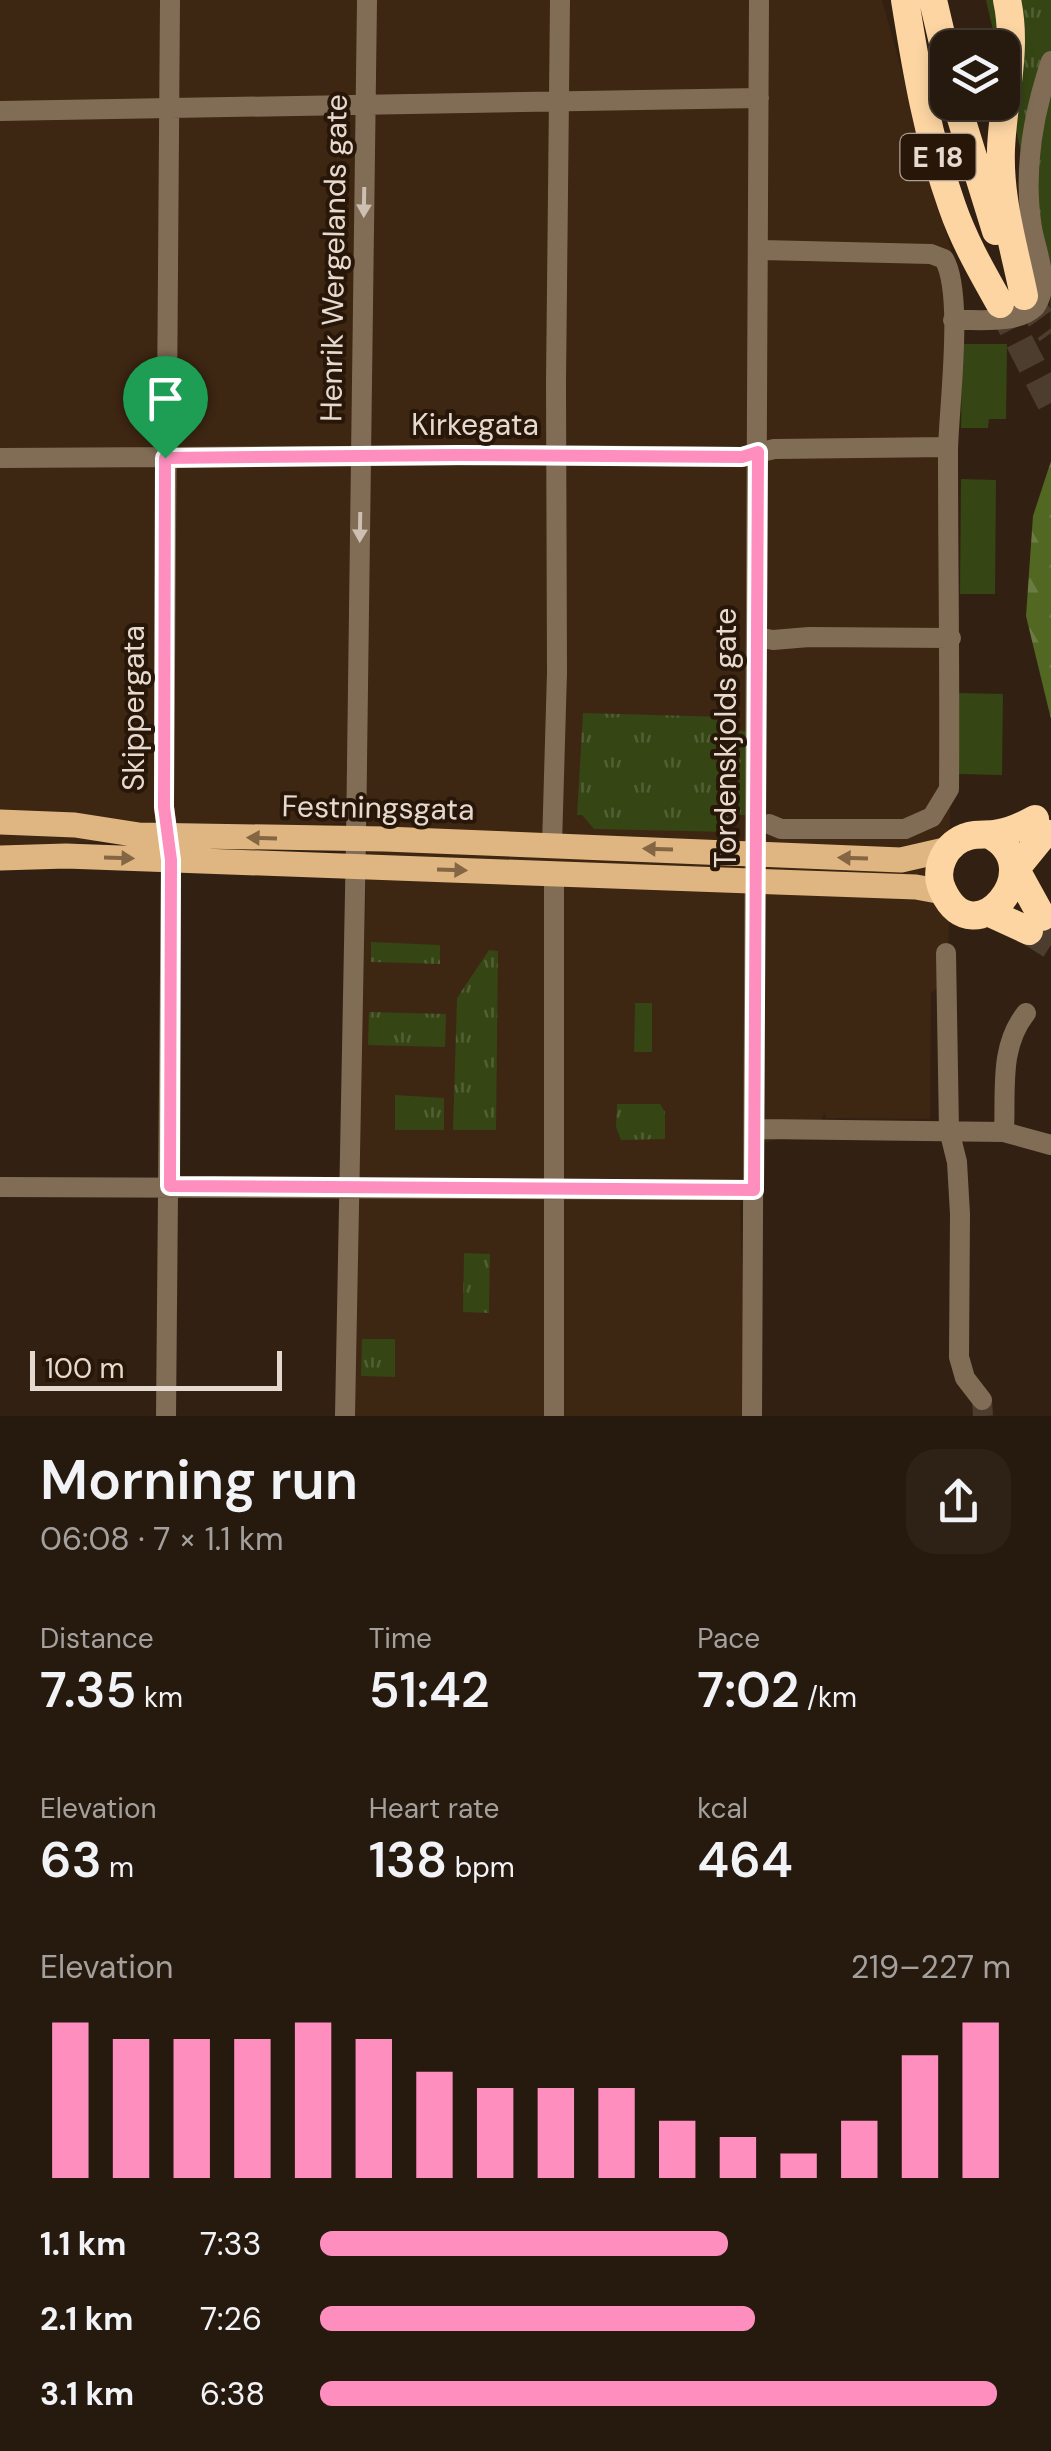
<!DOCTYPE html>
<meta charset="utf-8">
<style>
body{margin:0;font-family:"DM Sans",sans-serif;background:#2e2217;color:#f1f3f6;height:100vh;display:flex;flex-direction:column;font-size:38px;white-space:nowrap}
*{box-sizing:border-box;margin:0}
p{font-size:32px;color:#a4a09e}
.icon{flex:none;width:55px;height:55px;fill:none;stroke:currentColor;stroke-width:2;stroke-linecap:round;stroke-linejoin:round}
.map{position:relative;height:1416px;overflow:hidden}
.details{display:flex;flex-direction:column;background:#26190e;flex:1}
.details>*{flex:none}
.controls{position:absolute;left:930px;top:30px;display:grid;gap:20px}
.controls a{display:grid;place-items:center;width:90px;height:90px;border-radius:20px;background:#26190e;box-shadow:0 5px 15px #0003,0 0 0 2px #42382e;font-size:50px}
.scale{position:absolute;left:30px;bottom:25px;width:252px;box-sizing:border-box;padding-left:10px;border:5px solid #e6dad0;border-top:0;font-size:28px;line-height:35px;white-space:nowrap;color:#e6dad0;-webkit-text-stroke:8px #281708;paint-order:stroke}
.pin{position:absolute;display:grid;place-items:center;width:85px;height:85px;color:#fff;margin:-102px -42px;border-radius:50% 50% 50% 0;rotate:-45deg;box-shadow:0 0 10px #0007}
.pin .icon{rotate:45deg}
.round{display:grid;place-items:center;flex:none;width:105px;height:105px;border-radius:30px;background:#2e2217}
.headline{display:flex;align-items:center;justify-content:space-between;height:170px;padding:0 40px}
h1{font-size:55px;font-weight:600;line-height:75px}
.metrics{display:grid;grid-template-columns:repeat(3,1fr);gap:15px;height:170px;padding:10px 40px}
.metrics div{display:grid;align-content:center}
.metrics b{font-size:50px;font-weight:600}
.metrics small{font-size:28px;font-weight:400}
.metrics p{font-size:28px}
.chart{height:280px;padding:20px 40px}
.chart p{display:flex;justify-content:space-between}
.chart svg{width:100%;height:180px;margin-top:10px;stroke:#fe8ebe;stroke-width:6}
ul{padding:0 40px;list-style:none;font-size:32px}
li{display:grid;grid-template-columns:160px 120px 1fr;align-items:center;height:75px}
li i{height:25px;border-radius:12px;background:#fe8ebe}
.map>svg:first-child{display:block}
</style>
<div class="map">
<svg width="1051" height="1416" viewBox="0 0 1051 1416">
<defs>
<pattern id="grass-tufts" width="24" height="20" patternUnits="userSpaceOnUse" patternTransform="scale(2.5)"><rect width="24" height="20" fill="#354513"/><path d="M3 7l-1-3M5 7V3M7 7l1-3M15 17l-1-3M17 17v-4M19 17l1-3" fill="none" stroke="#525f34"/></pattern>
<pattern id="forest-firs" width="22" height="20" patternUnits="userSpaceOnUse" patternTransform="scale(2.5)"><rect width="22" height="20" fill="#516722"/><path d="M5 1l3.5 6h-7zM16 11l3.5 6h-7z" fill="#6a7c41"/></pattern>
</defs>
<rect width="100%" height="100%" fill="#322112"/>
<path fill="#3d2612" d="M0 0H882L957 271 948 980 931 993 930 1119 826 1118 825 1113 817 1127 751 1147 740 1208 748 1416H350L368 821 0 849Z"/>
<path fill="url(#grass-tufts)" d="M986 0H1051V351L1050 280 1003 73 1002 48 997 47Z
M583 713 726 717 725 730 748 731 747 815H728L729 832 594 829 582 815H577Z
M371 942 440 945V964L371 962Z
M489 950 498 951 496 1130H453L457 998Z
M369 1012 446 1014 445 1047 368 1045Z
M395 1095 444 1098V1130H395Z
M617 1104H660L665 1112V1139L621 1140 616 1127Z
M464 1253 490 1254 489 1313 463 1312Z
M362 1339H395V1377L361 1376Z"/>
<path fill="url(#forest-firs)" d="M1051 461V719L1026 616 1033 516Z"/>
<path fill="#354513" d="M962 344H1007L1006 419H989L988 428H961Z
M961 479 996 480 995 594H960Z
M959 693 1003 694 1002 775 958 774Z
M635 1003H652V1052H634Z"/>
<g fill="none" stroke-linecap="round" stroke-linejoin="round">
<path stroke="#4d3d2e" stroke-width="20" stroke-dasharray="20 10" stroke-linecap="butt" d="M982 1400 983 1416"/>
<path stroke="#4d3d2e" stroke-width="28" stroke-dasharray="28 14" stroke-linecap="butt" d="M1024 296 1051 333
M1000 304 1051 403
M1029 931 1051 945"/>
<path stroke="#816d55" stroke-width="20" d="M0 111 759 98
M759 250 931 254 944 259C964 293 949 405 948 450 948 563 950 676 949 789L932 817 905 829H781L769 824
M953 320C977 319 1017 325 1035 307 1051 284 1037 255 1032 228 1023 172 1033 114 1051 61
M0 458 538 455 742 457 774 449 948 447
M756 637 773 640 809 637 951 638
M552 845 557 672 556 383 560 0
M946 953 949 1130 957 1162 960 1214 959 1357 965 1378 982 1400
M756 1129 1004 1132 1051 1145
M1004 1132C1006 1089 999 1047 1026 1013
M0 1187 754 1190
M166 1416 171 861 164 807 170 0
M345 1416 356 840 367 0
M554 1416V874
M752 1416C757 944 759 472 759 0"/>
<path stroke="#dfb681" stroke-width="25" d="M0 822 75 825 139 835 385 839 901 860 949 849
M0 858 66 856 916 887 943 892"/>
<path stroke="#fdd5a3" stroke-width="28" d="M905 0C916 69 928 139 952 206 964 241 982 272 1000 304
M933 0 948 64
M1007 0C1018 50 1003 99 1001 149 999 199 1014 247 1024 296
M956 102 996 231
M990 835C1051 867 975 959 943 891 932 869 946 842 969 836 979 833 989 836 999 833 1012 831 1024 825 1035 819
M1019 865 1045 833
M1020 877 1042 917
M990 913 1029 931"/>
</g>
<defs><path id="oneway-solid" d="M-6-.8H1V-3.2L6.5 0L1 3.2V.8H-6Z" transform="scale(2.5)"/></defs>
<g fill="#cdbfb1">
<use href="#oneway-solid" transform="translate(364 202) rotate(91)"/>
<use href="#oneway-solid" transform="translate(360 527) rotate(91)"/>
</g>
<g fill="#846644">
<use href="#oneway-solid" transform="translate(262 838) rotate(-178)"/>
<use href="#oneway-solid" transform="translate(658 849) rotate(-178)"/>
<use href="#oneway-solid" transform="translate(119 858) rotate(2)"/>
<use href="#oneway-solid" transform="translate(853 858) rotate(-178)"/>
<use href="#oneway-solid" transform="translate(452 870) rotate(2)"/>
</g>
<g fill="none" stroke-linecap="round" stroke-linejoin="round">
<defs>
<path id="route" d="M758 452 754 1190 170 1186 171 860 164 807 165 458 458 455 742 457Z"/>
</defs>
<use href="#route" stroke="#fff" stroke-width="20"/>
<use href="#route" stroke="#fe8ebe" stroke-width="12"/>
</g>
<g text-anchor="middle" stroke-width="8" stroke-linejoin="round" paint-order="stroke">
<rect fill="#281708" stroke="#ada094" stroke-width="2.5" x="900.5" y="134" width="75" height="46" rx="8"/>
<g font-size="28" font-weight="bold" fill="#e6dad0">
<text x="938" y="167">E 18</text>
</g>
<g font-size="30" fill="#e6dad0" stroke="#281708">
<text transform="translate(334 258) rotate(-89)" y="10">Henrik Wergelands gate</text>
<text x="475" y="435">Kirkegata</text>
<text transform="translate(134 708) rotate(-90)" y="10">Skippergata</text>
<text transform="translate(726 738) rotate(-90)" y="10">Tordenskjolds gate</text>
<text transform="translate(378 808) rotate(1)" y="10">Festningsgata</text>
</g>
</g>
</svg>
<div class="controls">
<a><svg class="icon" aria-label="layers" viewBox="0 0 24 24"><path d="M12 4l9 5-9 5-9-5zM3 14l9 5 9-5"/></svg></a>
</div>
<div class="scale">100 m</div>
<div class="pin" style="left:165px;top:458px;background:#1e9e55"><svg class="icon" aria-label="arrive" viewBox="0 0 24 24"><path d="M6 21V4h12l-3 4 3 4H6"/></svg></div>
</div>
<section class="details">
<div class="headline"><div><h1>Morning run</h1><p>06:08 · 7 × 1.1 km</p></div><a class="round"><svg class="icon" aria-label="share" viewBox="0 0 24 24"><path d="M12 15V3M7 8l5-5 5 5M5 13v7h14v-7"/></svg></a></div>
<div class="metrics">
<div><p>Distance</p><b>7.35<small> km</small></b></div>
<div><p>Time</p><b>51:42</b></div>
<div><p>Pace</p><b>7:02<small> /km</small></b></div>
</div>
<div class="metrics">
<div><p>Elevation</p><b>63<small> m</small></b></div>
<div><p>Heart rate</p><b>138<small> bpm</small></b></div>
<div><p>kcal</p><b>464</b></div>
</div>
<div class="chart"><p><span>Elevation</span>219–227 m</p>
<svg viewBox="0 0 160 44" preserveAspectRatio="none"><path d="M5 44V6M15 44V10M25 44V10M35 44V10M45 44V6M55 44V10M65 44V18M75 44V22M85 44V22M95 44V22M105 44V30M115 44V34M125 44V38M135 44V30M145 44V14M155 44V6"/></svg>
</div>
<ul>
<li><b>1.1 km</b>7:33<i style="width:59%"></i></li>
<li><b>2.1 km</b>7:26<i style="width:63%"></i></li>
<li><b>3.1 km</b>6:38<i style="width:98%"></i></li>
</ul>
</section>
